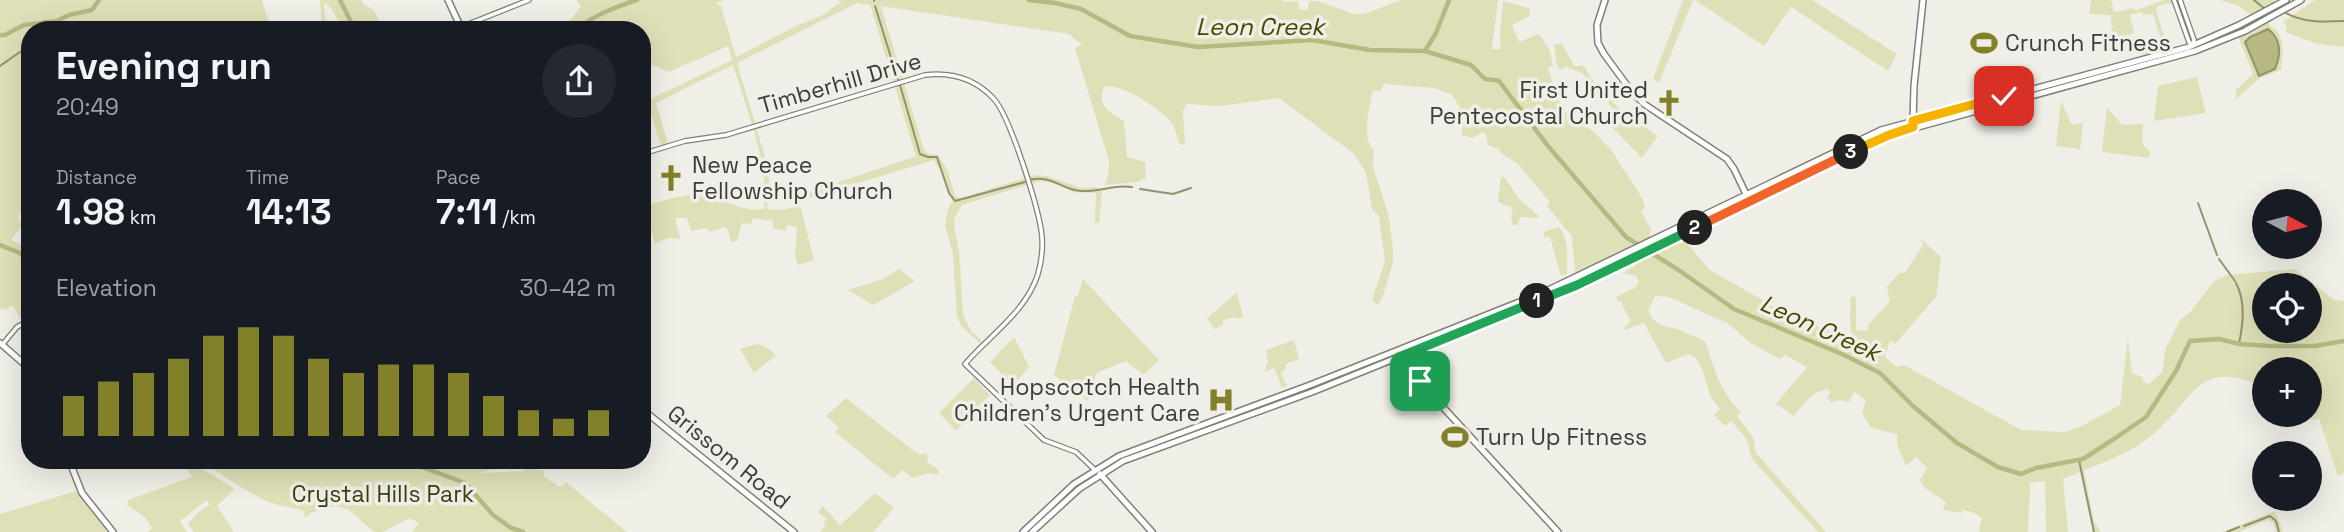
<!DOCTYPE html>
<meta charset="utf-8">
<style>
body{margin:0;font-family:"Space Grotesk",sans-serif;background:#242831;color:#f1f3f6;height:100vh;display:flex;flex-direction:column;font-size:26px;white-space:nowrap}
*{box-sizing:border-box;margin:0}
p{font-size:23px;color:#9ea1a6}
.icon{flex:none;width:38px;height:38px;fill:none;stroke:currentColor;stroke-width:2;stroke-linecap:round;stroke-linejoin:round}
.map{position:relative;flex:1;overflow:hidden}
.details{position:absolute;left:21px;top:21px;width:630px;height:448px;display:flex;flex-direction:column;background:#171b24;border-radius:28px;box-shadow:0 7px 28px #0002}
.details>*{flex:none}
.needle{width:46px;rotate:97deg}
.fabs{position:absolute;left:2252px;top:189px;display:grid;gap:14px}
.fabs a{display:grid;place-items:center;width:70px;height:70px;border-radius:50%;background:#171b24;box-shadow:0 7px 28px #0002;font-size:35px}
.pin{position:absolute;display:grid;place-items:center;width:60px;height:60px;color:#fff;margin:-30px;border-radius:14px;box-shadow:0 4px 10px #0006}
.km{position:absolute;width:35px;height:35px;margin:-18px;border-radius:50%;background:#222;color:#fff;font-size:19px;line-height:35px;text-align:center}
.round{display:grid;place-items:center;flex:none;width:74px;height:74px;border-radius:37px;background:#242831}
.overview{display:flex;align-items:center;justify-content:space-between;height:119px;padding:0 35px}
h1{font-size:38px;font-weight:600;line-height:52px}
.stats{display:grid;grid-template-columns:repeat(3,1fr);gap:10px;height:119px;padding:7px 35px}
.stats div{display:grid;align-content:center}
.stats b{font-size:35px;font-weight:600}
.stats small{font-size:19px;font-weight:400}
.stats p{font-size:19px}
.chart{height:196px;padding:14px 35px}
.chart p{display:flex;justify-content:space-between}
.chart svg{width:100%;height:126px;margin-top:7px;stroke:#828028;stroke-width:6}
.map>svg:first-child{display:block}
</style>
<div class="map">
<svg width="2344" height="532" viewBox="0 0 2344 532">
<rect width="100%" height="100%" fill="#efefe7"/>
<path fill="#dfe0b8" fill-rule="evenodd" d="M0 0H262L271 30H30V213L25 211 19 214 18 220 23 224 11 240 30 249V318L28 315 20 319 13 305 6 310 0 308Z
M320 0H361L363 4 374 10 383 30H344L331 8 324 2 326 30H322Z
M576 0H725L715 3 721 6 736 57 798 25 821 16 842 1 836 0H1282L1283 2 1298 1 1299 10H1308L1309 1H1318L1354 14H1364L1401 0H1498L1492 49H1501L1500 34 1503 1 1529 8 1530 16 1512 25 1519 42 1539 34 1549 49 1553 66 1548 68 1562 110 1594 132 1612 151 1642 198 1645 208 1641 211 1651 230 1649 238 1655 242 1743 199 1658 244 1663 250 1684 240 1710 270 1792 317 1851 338 1850 299 1853 296 1856 297V330L1867 331 1868 325 1890 301 1887 287 1899 273H1904C1911 266 1916 254 1923 246L1921 239 1941 257 1936 297 1895 344 1890 340 1885 357 1897 367 1904 365 2021 430 2065 432 2080 427 2120 405 2128 337 2132 373 2142 377 2144 383 2149 384 2162 372 2166 348 2180 320 2191 311 2214 281 2227 275 2295 269 2334 300 2344 301V473L2338 476 2319 419 2312 420 2310 416V369H2264V387C2200 360 2199 391 2159 429 2138 449 2111 460 2084 470L2094 522 2101 532H2093L2080 472 2063 479 2068 532H2046L2045 481 2030 483 2028 532H1979L1982 518 1972 512 1962 510 1961 513 1943 510 1946 502 1925 488 1920 480 1927 468 1916 457 1906 466 1898 447 1897 434 1871 428 1862 413 1866 400 1854 392 1849 402 1840 400 1831 403 1827 397 1831 392 1827 389C1811 393 1804 403 1794 416L1776 404 1807 367 1785 355 1780 359 1749 342 1729 324 1669 297 1655 296 1648 311C1659 331 1665 324 1682 331 1690 334 1697 338 1705 341 1715 369 1719 391 1741 412L1737 416 1753 437 1756 453 1826 532H1818L1753 460C1749 454 1750 448 1747 442 1744 434 1737 428 1731 421L1725 426 1714 415 1720 409C1717 405 1712 400 1710 395 1705 381 1703 359 1688 354L1666 363 1644 323 1625 330 1624 327 1629 324 1630 320 1622 305V302L1618 301 1616 297 1636 287 1639 282 1636 276 1623 273 1636 265 1621 250 1578 273 1575 271 1572 236 1547 206 1550 202 1518 164 1501 153 1499 149 1488 145 1486 134 1482 132 1473 138 1462 135V123L1456 116 1460 107 1451 94 1434 88 1383 84 1381 91H1374L1372 94C1369 111 1361 137 1374 151L1373 167 1388 214 1393 247V262L1382 299 1377 305 1372 299 1385 262 1379 216 1372 209 1366 172 1353 153 1279 98 1220 106 1187 104 1183 111 1185 145 1180 144C1176 137 1176 129 1172 123 1162 110 1119 81 1104 87 1096 105 1110 113 1124 121L1127 157 1145 162 1146 178 1137 182 1105 185 1109 172V161L1075 48 1082 45 1069 34 881 6 924 150 928 154 938 155 948 171 955 196 961 198 1035 175 1047 176 1081 188 1098 187 1102 192 1099 223 1095 222 1096 193 1073 192 1054 183 1040 181 962 205 954 219V226L959 251 963 315 971 331 982 341 980 343 961 326 957 316 953 254 945 225 948 209 953 200 948 194 944 176 934 160 799 201 814 260 798 265 795 254 797 227 787 225 786 231 773 228V221L753 218 751 224 742 223 737 241 731 242 728 230 724 227 711 232 706 228 691 231 687 218H675L680 239 668 238 655 244 648 218 642 217V207C663 201 684 192 706 196 727 199 741 213 764 209 769 162 747 111 733 65L656 103 668 144 661 146 649 107 642 110V103L732 60 728 46 669 72 652 65 642 64V30H563L581 6ZM857 3 870 5 916 156 792 198 794 207 783 210 767 209 769 183 768 167 737 63ZM2264 285H2310V331H2264Z
M1683 0H1693L1659 83 1653 79Z
M1695 0H1812L1897 54 1888 71 1791 7 1764 46Z
M2091 0H2111L2114 11 2117 12 2132 8 2136 10 2165 0H2172L2175 5 2167 3 2158 6 2156 10 2168 50 2141 56 2140 51 2163 45 2153 14 2143 15 2142 12 2130 15 2134 33 2104 43 2103 40 2112 37 2111 15 2089 14Z
M2219 0H2273L2276 2 2280 0 2252 16 2237 5Z
M2315 0H2344V47L2318 44 2285 32 2287 26 2283 22Z
M2268 21 2270 26C2287 34 2282 54 2281 70L2260 78 2236 99V90L2253 74 2238 36Z
M1554 44H1562L1574 66H1584C1600 96 1630 118 1658 136L1642 158 1606 121 1615 111 1582 73 1566 67 1561 70 1557 66Z
M2197 77 2206 113 2154 121 2158 86Z
M2061 100 2071 124 2083 123 2080 149 2056 146Z
M2107 107 2122 125 2143 124 2142 144 2150 152 2149 158 2102 152Z
M1501 177H1504L1520 200 1539 216 1538 218 1520 217 1518 225H1513L1511 217 1513 208 1498 202Z
M1559 227C1570 240 1566 257 1567 274L1561 276 1550 237H1545L1543 234 1546 231Z
M899 269 915 281 873 305 848 290 883 279Z
M1083 279 1159 360 1143 375 1126 361 1096 373 1088 401 1054 375 1075 296H1078Z
M1237 292 1243 317 1237 319 1235 317 1223 320V325L1214 329 1207 318Z
M1014 337 1029 367 1013 385 990 362Z
M1294 340 1299 359 1285 364 1286 368 1281 373 1285 383 1288 385 1282 388 1274 368 1264 372 1268 361 1266 350Z
M757 344 765 346 776 355 754 373 740 349Z
M974 378 990 395 956 431 939 413Z
M846 398 919 455 927 453 928 463 938 469 939 475 928 473 913 478 902 470 893 479 835 432 839 427 826 416Z
M199 460H501L502 466 480 473 524 471 525 467 544 471 543 475 559 487 567 483 627 532H412L419 523 409 518 383 532H374L349 510 336 506 310 513 305 518 304 511C292 506 279 507 266 501 245 491 220 473 199 460Z
M184 466 201 468 235 489 217 506 234 532H194L188 524 197 513 209 505 207 500 180 521 187 532H148L152 528 146 518 127 505 128 500 192 477Z
M76 491 108 532H0V514Z
M875 493 894 508 873 532H820L825 526 824 523 827 519 818 512 823 506 840 525Z
M2275 511 2283 532H2276L2273 523 2268 520 2239 532H2222Z"/>
<path fill="#b8b883" stroke="#92926c" stroke-width="2" d="M2268 29C2282 40 2281 54 2275 69L2259 76 2245 42 2250 37Z"/>
<g fill="none" stroke-linecap="round" stroke-linejoin="round">
<path stroke="#92926c" stroke-width="2" d="M874 0V1
M2254 0 2265 9
M875 6 898 80
M2284 12C2303 23 2323 22 2344 21
M0 66 30 45
M900 85 920 154 928 157H937L949 193 955 201 1025 182
M1029 180C1052 174 1061 190 1082 191 1100 192 1115 184 1132 187
M1140 189 1173 194 1191 188
M2198 203 2217 255
M2219 259 2235 281
M2236 283C2246 302 2243 324 2239 344
M2079 460 2094 532
M2244 526 2270 516 2276 521 2279 532
M2227 532 2239 527"/>
<path stroke="#b8b883" stroke-width="4.5" d="M340 0 355 30
M1029 0 1055 3 1081 9 1130 36 1198 47 1312 40 1370 50 1425 51 1471 65 1485 79 1492 80
M576 30C594 15 615 7 637 0
M0 35H5L24 25 57 21 69 15 92 10 99 0
M1425 51 1436 33 1449 0
M1495 80 1499 81 1548 146 1626 237 1680 271 1734 309 1842 354 1880 373 1913 406 1957 443 1998 467 2021 474 2036 468 2083 459 2114 439 2146 417 2176 371 2190 341 2219 339 2239 344 2269 346H2315L2344 341
M0 245 20 253 30 263
M403 460 465 483 493 515 511 528 523 532"/>
<defs>
<path id="minor" d="M2174 0 2189 42 2193 45 2194 40 2180 0
M461 27 529 0
M642 154 685 141 726 135 925 75C951 72 975 79 993 98 1010 115 1040 212 1042 237 1043 250 1041 263 1038 274 1026 312 989 336 965 364L1044 440 1076 452 1095 470
M2 345 17 327 30 320"/>
<path id="major" d="M448 0 462 30
M1605 0 1597 25 1598 43 1604 54 1632 92 1644 104 1727 159 1734 169 1747 196
M1913 122 1914 86 1923 0
M0 343 30 369
M1404 355 1417 379 1558 532
M642 409 794 532
M69 460 82 493 113 532
M1100 474 1152 532
M1023 532 1074 484 1119 456 1310 385 1542 293 1881 130 2189 47 2239 25 2286 0
M1032 532 1079 489 1123 461 1312 392 1577 285 1889 135 2195 51 2245 31 2301 0"/>
</defs>
<use href="#minor" stroke="#808079" stroke-width="6"/>
<use href="#major" stroke="#808079" stroke-width="8"/>
<use href="#minor" stroke="#fff" stroke-width="3.5"/>
<use href="#major" stroke="#fff" stroke-width="5"/>
</g>
<g fill="none" stroke-linecap="round" stroke-linejoin="round">
<defs>
<path id="split-1" d="M1420 381 1413 373 1404 355 1537 301"/>
<path id="split-2" d="M1537 301 1577 285 1695 228"/>
<path id="split-3" d="M1695 228 1851 152"/>
<path id="split-4" d="M1851 152 1889 135 1913 127V121L2004 96"/>
</defs>
<use href="#split-1" stroke="#fff" stroke-width="14"/>
<use href="#split-2" stroke="#fff" stroke-width="14"/>
<use href="#split-3" stroke="#fff" stroke-width="14"/>
<use href="#split-4" stroke="#fff" stroke-width="14"/>
<use href="#split-1" stroke="#22a559" stroke-width="9"/>
<use href="#split-2" stroke="#22a559" stroke-width="9"/>
<use href="#split-3" stroke="#f0652b" stroke-width="9"/>
<use href="#split-4" stroke="#f5b400" stroke-width="9"/>
</g>
<defs>
<symbol id="stadium-bare" viewBox="-9 -9 18 18"><path d="M0-5a6.5 5 0 1 0 0 10a6.5 5 0 1 0 0-10ZM-3.5-1.8h7v3.6h-7Z" fill="#828028" stroke="#efefe7" stroke-width="2.5" paint-order="stroke"/></symbol>
<symbol id="church-bare" viewBox="-9 -9 18 18"><path d="M-1.2-6h2.4v3.5h3.3v2.4h-3.3V6h-2.4V-.1h-3.3v-2.4h3.3Z" fill="#828028" stroke="#efefe7" stroke-width="2.5" paint-order="stroke"/></symbol>
<symbol id="hospital-bare" viewBox="-9 -9 18 18"><path d="M-5-5h3v3.5h4V-5h3V5h-3V1.5h-4V5h-3Z" fill="#828028" stroke="#efefe7" stroke-width="2.5" paint-order="stroke"/></symbol>
</defs>
<g fill-rule="evenodd">
<use href="#stadium-bare" x="1965" y="24" width="38" height="38"/>
<use href="#church-bare" x="1650" y="84" width="38" height="38"/>
<use href="#church-bare" x="652" y="159" width="38" height="38"/>
<use href="#hospital-bare" x="1202" y="381" width="38" height="38"/>
<use href="#stadium-bare" x="1436" y="418" width="38" height="38"/>
</g>
<g text-anchor="middle" stroke-width="7" stroke-linejoin="round" paint-order="stroke">
<g font-size="23" fill="#3b3b37" stroke="#efefe7" text-anchor="start">
<text x="2005" y="51">Crunch Fitness</text>
<text x="1648" y="98" text-anchor="end">First United<tspan x="1648" dy="26">Pentecostal Church</tspan></text>
<text x="692" y="173">New Peace<tspan x="692" dy="26">Fellowship Church</tspan></text>
<text x="1200" y="395" text-anchor="end">Hopscotch Health<tspan x="1200" dy="26">Children's Urgent Care</tspan></text>
<text x="1476" y="445">Turn Up Fitness</text>
</g>
<g font-size="23" fill="#3b3b37" stroke="#efefe7">
<text transform="translate(840 83) rotate(-16)" y="8">Timberhill Drive</text>
<text transform="translate(729 457) rotate(39)" y="8">Grissom Road</text>
</g>
<g font-size="23" fill="#3d3d12" stroke="#efefe7">
<text x="383" y="502">Crystal Hills Park</text>
</g>
<g font-size="24" font-style="italic" fill="#474501" stroke="#efefe7">
<text x="1260" y="35">Leon Creek</text>
<text transform="translate(1820 328) rotate(24)" y="8">Leon Creek</text>
</g>
</g>
</svg>
<div class="fabs">
<a><svg class="needle" viewBox="-14 -14 28 28"><path d="M0-13l5 13h-10z" fill="#e53935"/><path d="M0 13l5-13h-10z" fill="#9ea1a6"/></svg></a>
<a><svg class="icon" aria-label="locate" viewBox="0 0 24 24"><circle cx="12" cy="12" r="6"/><path d="M12 2v4M12 18v4M2 12h4M18 12h4"/></svg></a>
<a>+</a>
<a>−</a>
</div>
<div class="pin" style="left:1420px;top:381px;background:#1e9e55"><svg class="icon" aria-label="arrive" viewBox="0 0 24 24"><path d="M6 21V4h12l-3 4 3 4H6"/></svg></div>
<div class="pin" style="left:2004px;top:96px;background:#d93025"><svg class="icon" aria-label="check" viewBox="0 0 24 24"><path d="M5 12l5 5 9-10"/></svg></div>
<b class="km" style="left:1537px;top:301px">1</b>
<b class="km" style="left:1695px;top:228px">2</b>
<b class="km" style="left:1851px;top:152px">3</b>
<section class="details">
<div class="overview"><div><h1>Evening run</h1><p>20:49</p></div><a class="round"><svg class="icon" aria-label="share" viewBox="0 0 24 24"><path d="M12 15V3M7 8l5-5 5 5M5 13v7h14v-7"/></svg></a></div>
<div class="stats">
<div><p>Distance</p><b>1.98<small> km</small></b></div>
<div><p>Time</p><b>14:13</b></div>
<div><p>Pace</p><b>7:11<small> /km</small></b></div>
</div>
<div class="chart"><p><span>Elevation</span>30–42 m</p>
<svg viewBox="0 0 160 44" preserveAspectRatio="none"><path d="M5 44V30M15 44V25M25 44V22M35 44V17M45 44V9M55 44V6M65 44V9M75 44V17M85 44V22M95 44V19M105 44V19M115 44V22M125 44V30M135 44V35M145 44V38M155 44V35"/></svg>
</div>
</section>
</div>
